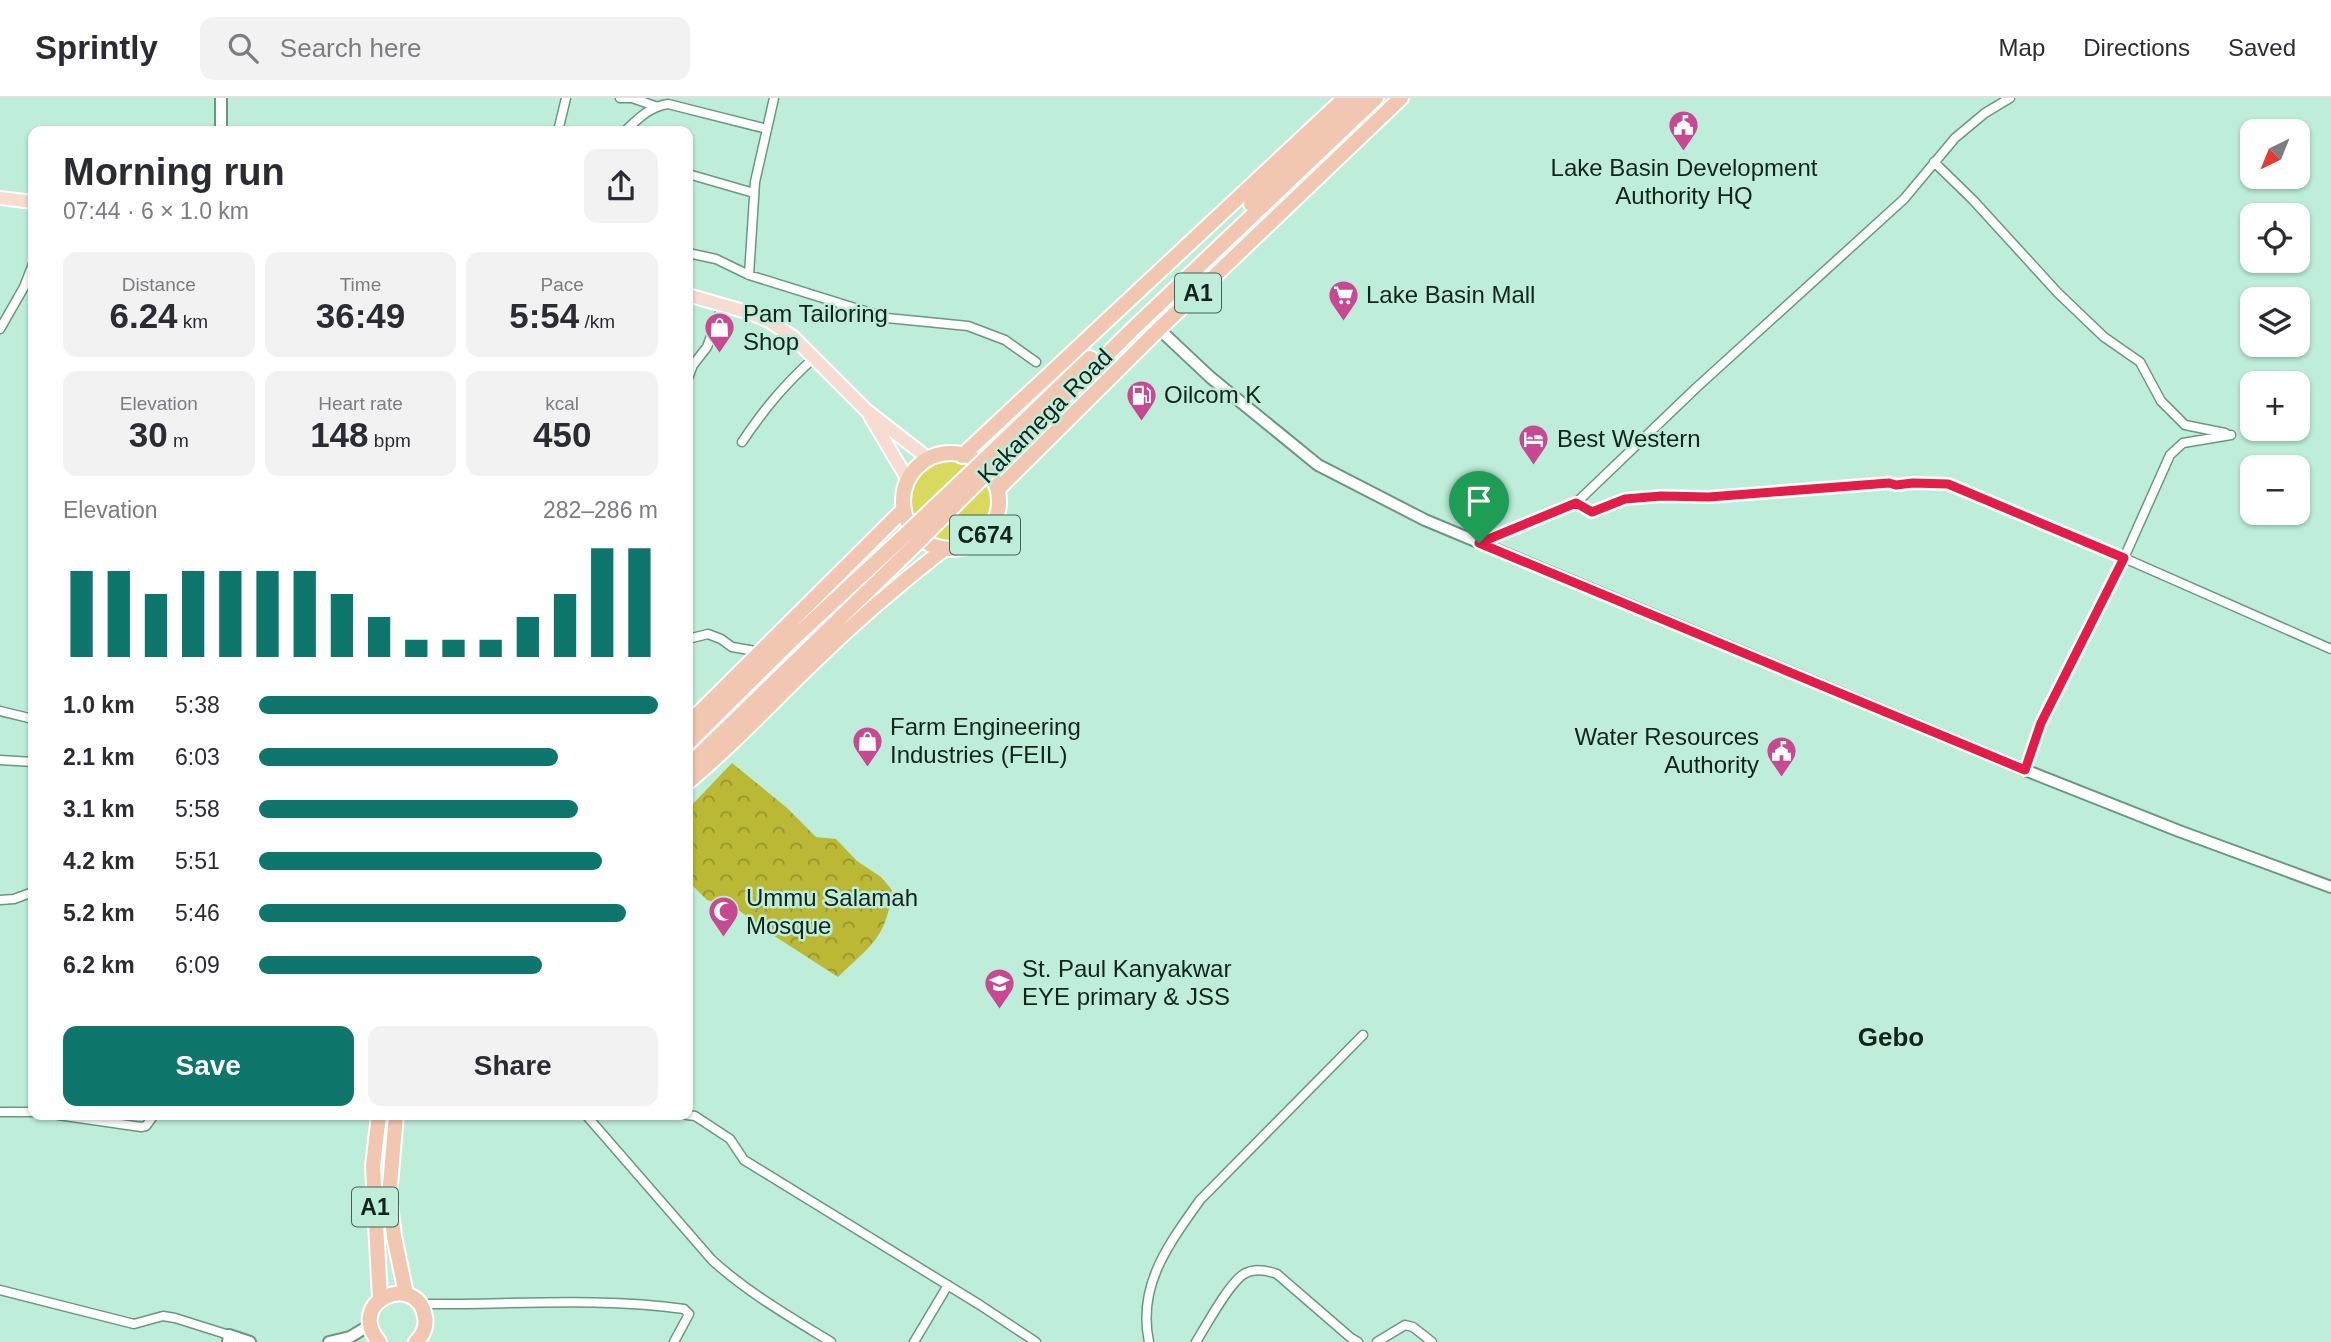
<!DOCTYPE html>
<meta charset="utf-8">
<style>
body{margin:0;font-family:Arial,sans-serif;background:#f2f2f3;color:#2b2b33;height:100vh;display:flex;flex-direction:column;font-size:26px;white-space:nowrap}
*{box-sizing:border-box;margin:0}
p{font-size:23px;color:#7c7c81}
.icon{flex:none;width:38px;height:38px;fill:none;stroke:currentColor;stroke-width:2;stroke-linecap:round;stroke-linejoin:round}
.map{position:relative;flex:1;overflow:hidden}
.sheet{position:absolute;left:28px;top:28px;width:665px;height:994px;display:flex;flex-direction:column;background:#fff;border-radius:14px;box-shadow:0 2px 5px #0004}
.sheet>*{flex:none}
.needle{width:46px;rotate:223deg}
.fabs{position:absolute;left:2240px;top:21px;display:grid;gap:14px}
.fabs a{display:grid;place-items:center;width:70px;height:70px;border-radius:14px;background:#fff;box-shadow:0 2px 5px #0004;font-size:35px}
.pin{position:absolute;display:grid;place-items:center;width:60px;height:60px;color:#fff;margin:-72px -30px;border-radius:50% 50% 50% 0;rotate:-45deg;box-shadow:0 0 7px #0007}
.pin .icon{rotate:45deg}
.round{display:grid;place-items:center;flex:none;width:74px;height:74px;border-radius:14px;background:#f2f2f3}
.headline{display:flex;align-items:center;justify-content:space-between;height:119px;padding:0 35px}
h1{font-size:38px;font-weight:800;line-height:52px}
.figures{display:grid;grid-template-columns:repeat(3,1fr);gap:10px;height:119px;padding:7px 35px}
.figures div{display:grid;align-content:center;border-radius:14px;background:#f2f2f3;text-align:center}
.figures b{font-size:35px;font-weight:800}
.figures small{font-size:19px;font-weight:400}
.figures p{font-size:19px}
.chart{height:196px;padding:14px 35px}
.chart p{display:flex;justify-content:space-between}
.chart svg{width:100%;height:126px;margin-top:7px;stroke:#0f766e;stroke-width:6}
.action{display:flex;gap:14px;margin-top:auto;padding:14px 35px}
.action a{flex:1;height:80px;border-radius:14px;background:#0f766e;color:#fff;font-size:28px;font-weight:800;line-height:80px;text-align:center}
.action a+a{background:#f2f2f3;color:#2b2b33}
ul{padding:0 35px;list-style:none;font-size:23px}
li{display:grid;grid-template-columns:112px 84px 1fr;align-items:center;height:52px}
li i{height:18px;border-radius:9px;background:#0f766e}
header{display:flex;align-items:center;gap:42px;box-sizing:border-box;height:98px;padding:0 35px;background:#fff;border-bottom:2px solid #e1e1e2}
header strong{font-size:33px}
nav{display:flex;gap:38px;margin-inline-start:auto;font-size:24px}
.search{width:490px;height:63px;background:#f2f2f3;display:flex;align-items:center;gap:18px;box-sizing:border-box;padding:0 24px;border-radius:14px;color:#7c7c81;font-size:26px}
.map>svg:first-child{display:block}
</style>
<header>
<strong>Sprintly</strong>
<div class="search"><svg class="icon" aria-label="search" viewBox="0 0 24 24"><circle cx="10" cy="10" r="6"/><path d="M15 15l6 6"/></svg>Search here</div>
<nav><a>Map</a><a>Directions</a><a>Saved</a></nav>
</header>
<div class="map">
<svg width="2331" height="1244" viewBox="0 0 2331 1244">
<defs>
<pattern id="forest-crowns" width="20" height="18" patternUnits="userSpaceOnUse" patternTransform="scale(1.75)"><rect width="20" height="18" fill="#bbb836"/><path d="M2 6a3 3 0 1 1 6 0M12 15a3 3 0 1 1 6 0" fill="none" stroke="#97952d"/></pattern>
</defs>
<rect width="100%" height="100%" fill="#beeeda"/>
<path fill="url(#forest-crowns)" d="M732 665 786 709 816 739 836 741 857 763 881 779 892 792C887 840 870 848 838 879L762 830 736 810 707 802 688 783V711Z"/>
<path fill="#dad95f" d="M910 404a40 40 0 1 1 80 0a40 40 0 1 1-80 0Z"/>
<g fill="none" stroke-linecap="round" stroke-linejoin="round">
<defs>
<path id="street" d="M620 0H631
M632 0 655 8
M558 33 566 0
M625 33C639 20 649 9 668 6L767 31
M1934 64 1973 102 2058 195 2104 239 2140 264 2161 303 2185 327 2225 335
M688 76 754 95
M688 155 716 161 749 177 887 220 968 228 1005 242 1036 264
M749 177 755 84 774 0
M0 231 24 189 33 166
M688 280 693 267 707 249 723 206
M742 344C765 310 784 287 815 259
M1576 405 1592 414 1625 401 1661 398 1709 399 1889 385 1896 387 1913 385 1948 386 2124 460 2331 551
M1477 445 1576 405 1696 290 1904 101 1955 40 1985 15 2010 0
M688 541 708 536 721 541 732 549 761 554
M0 613 33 621
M0 662 33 664
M2025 672 2041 625 2124 460 2170 357 2183 345 2231 337
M0 802 14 801 33 794
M0 1014H33
M58 1017 141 1029 146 1028 154 1017
M586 1017 712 1162C747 1194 790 1219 831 1244
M687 1017 695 1018 730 1041 744 1062 980 1207 1036 1244
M0 1192 134 1226 163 1218 175 1220 229 1237
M420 1206C508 1207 597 1199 684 1211L689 1216 674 1244
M914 1244 948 1187
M1149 1244C1137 1187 1169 1146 1200 1102L1363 937
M1196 1244C1206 1228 1229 1185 1244 1176 1254 1170 1266 1172 1277 1176L1351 1240 1358 1244
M1377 1244 1405 1227 1413 1229 1432 1244"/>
<path id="secondary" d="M221 33V0
M1159 231 1210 279 1318 367 1425 422 2025 672 2179 733 2331 789
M228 1244 229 1237 250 1244
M329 1244 350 1239 370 1227"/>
<path id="primary" d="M0 100 33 104
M688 197 750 215 769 223 793 239 866 312 929 361
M870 318 908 382"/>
<path id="highway" d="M1251 106 1360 0
M903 403a48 48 0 1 1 96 0a48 48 0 1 1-96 0Z
M962 358 1345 0
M985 361 1090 260
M992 370 1135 229 1376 0
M998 391 1159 231 1401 0
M688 626 904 411
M688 645 794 540 904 438
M688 668 913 449
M688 684C733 647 773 603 815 563 856 523 899 486 944 451
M379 1017 373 1068 380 1201
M396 1017 389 1099 394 1138 406 1196
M379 1244C344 1202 418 1173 425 1219 427 1229 423 1237 416 1244"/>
</defs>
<use href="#street" stroke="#699785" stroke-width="11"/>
<use href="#secondary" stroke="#699785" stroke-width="14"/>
<use href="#primary" stroke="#fff" stroke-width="16"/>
<use href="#highway" stroke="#fff" stroke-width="18"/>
<use href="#street" stroke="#fff" stroke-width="8"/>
<use href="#secondary" stroke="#fff" stroke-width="10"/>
<use href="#primary" stroke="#f7ddd1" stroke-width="12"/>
<use href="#highway" stroke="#f1c7b2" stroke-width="14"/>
<defs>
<path id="highway-bridge" d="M904 438 985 361
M913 449 992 370"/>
</defs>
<use href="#highway-bridge" stroke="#fff" stroke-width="18" stroke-linecap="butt"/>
<use href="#highway-bridge" stroke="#f1c7b2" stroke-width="14"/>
</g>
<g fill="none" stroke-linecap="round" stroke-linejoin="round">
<defs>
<path id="route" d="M1889 385 1896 387 1913 385 1948 386 2124 460 2041 625 2025 672 1479 445 1576 405 1592 414 1625 401 1661 398 1709 399Z"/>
</defs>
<use href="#route" stroke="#fff" stroke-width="14"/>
<use href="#route" stroke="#e11d48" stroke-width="9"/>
</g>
<defs>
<symbol id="civic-pin" viewBox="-11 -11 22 30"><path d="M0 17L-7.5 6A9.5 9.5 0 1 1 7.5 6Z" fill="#c84892" stroke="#beeeda"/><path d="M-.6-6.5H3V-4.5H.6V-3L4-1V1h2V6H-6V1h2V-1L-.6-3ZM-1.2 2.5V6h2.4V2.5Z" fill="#fff"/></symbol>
<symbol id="supermarket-pin" viewBox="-11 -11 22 30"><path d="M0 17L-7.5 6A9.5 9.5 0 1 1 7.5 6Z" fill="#c84892" stroke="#beeeda"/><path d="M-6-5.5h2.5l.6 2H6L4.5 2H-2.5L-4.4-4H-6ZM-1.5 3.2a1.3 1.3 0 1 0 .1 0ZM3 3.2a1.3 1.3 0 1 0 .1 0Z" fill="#fff"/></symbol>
<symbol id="shop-pin" viewBox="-11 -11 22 30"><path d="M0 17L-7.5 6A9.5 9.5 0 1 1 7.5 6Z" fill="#c84892" stroke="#beeeda"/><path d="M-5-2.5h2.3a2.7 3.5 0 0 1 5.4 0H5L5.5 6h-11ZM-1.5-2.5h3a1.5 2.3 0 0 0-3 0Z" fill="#fff"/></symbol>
<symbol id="fuel-pin" viewBox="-11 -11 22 30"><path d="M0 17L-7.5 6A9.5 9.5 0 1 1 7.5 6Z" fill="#c84892" stroke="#beeeda"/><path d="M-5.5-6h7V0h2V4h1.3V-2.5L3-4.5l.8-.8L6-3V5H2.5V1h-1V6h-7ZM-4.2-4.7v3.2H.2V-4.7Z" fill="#fff"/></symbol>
<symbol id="hotel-pin" viewBox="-11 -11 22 30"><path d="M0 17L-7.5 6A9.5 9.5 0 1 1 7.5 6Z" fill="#c84892" stroke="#beeeda"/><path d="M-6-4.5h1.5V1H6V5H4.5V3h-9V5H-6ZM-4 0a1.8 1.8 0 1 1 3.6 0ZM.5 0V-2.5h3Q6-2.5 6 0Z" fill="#fff"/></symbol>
<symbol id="mosque-pin" viewBox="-11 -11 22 30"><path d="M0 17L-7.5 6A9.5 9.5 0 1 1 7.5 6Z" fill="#c84892" stroke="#beeeda"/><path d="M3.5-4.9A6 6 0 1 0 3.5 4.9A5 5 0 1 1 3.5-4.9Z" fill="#fff"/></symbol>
<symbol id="school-pin" viewBox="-11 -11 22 30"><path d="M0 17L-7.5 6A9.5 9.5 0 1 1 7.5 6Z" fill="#c84892" stroke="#beeeda"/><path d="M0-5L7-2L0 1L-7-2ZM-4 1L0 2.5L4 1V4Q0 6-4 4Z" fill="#fff"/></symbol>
</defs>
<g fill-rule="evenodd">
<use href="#civic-pin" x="1666" y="10" width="35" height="47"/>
<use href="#supermarket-pin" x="1326" y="180" width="35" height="47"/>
<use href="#shop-pin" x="702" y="212" width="35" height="47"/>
<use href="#fuel-pin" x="1124" y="280" width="35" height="47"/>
<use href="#hotel-pin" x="1516" y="324" width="35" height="47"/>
<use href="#shop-pin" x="850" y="626" width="35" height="47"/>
<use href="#civic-pin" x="1764" y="636" width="35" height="47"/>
<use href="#mosque-pin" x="706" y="796" width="35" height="47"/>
<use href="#school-pin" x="982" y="868" width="35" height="47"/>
</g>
<g text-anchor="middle" stroke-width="5" stroke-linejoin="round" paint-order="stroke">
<g fill="#beeeda" stroke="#456055" stroke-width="2">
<rect x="1175" y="175.5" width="46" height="39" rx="5"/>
<rect x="950" y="417.5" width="70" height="39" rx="5"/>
<rect x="352" y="1089.5" width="46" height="39" rx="5"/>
</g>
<g font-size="23" font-weight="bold" fill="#11231c">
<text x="1198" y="203">A1</text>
<text x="985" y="445">C674</text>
<text x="375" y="1117">A1</text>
</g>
<g font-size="24" fill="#11231c" stroke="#beeeda" text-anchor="start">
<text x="1684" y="78" text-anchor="middle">Lake Basin Development<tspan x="1684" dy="28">Authority HQ</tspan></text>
<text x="1366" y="205">Lake Basin Mall</text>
<text x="743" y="224">Pam Tailoring<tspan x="743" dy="28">Shop</tspan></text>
<text x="1164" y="305">Oilcom K</text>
<text x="1557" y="349">Best Western</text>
<text x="890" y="637">Farm Engineering<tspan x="890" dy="28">Industries (FEIL)</tspan></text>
<text x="1759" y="647" text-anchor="end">Water Resources<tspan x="1759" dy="28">Authority</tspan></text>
<text x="746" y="808">Ummu Salamah<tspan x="746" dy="28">Mosque</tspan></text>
<text x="1022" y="879">St. Paul Kanyakwar<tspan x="1022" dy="28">EYE primary &amp; JSS</tspan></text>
</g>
<g font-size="24" fill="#11231c" stroke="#beeeda">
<text transform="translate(1045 318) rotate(-45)" y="8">Kakamega Road</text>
</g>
<g font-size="26" font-weight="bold" fill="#11231c" stroke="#beeeda">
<text x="1891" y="948">Gebo</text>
</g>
</g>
</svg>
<div class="fabs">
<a><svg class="needle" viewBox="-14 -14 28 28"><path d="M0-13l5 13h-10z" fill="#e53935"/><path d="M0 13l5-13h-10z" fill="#7c7c81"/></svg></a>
<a><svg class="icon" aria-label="locate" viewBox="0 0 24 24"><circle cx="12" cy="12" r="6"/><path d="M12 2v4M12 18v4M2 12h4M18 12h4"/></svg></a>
<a><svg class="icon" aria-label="layers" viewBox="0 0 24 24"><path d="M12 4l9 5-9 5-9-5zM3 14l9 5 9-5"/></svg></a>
<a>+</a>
<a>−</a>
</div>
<div class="pin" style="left:1479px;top:445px;background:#1e9e55"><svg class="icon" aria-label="arrive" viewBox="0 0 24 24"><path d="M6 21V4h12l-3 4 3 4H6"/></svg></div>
<section class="sheet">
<div class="headline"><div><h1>Morning run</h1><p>07:44 · 6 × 1.0 km</p></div><a class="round"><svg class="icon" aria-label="share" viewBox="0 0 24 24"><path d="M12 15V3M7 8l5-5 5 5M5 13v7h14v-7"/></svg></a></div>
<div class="figures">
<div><p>Distance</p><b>6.24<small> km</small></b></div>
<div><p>Time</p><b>36:49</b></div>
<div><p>Pace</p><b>5:54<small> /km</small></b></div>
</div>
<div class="figures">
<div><p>Elevation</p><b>30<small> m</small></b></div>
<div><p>Heart rate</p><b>148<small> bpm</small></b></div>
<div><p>kcal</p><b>450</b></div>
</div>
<div class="chart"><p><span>Elevation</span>282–286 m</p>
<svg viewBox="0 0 160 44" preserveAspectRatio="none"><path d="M5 44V14M15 44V14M25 44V22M35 44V14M45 44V14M55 44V14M65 44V14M75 44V22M85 44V30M95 44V38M105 44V38M115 44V38M125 44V30M135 44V22M145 44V6M155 44V6"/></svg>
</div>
<ul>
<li><b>1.0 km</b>5:38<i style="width:100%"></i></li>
<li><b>2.1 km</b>6:03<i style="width:75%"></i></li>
<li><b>3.1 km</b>5:58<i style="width:80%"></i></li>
<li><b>4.2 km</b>5:51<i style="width:86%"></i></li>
<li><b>5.2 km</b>5:46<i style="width:92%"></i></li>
<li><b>6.2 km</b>6:09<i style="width:71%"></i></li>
</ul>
<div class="action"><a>Save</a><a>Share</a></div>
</section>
</div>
